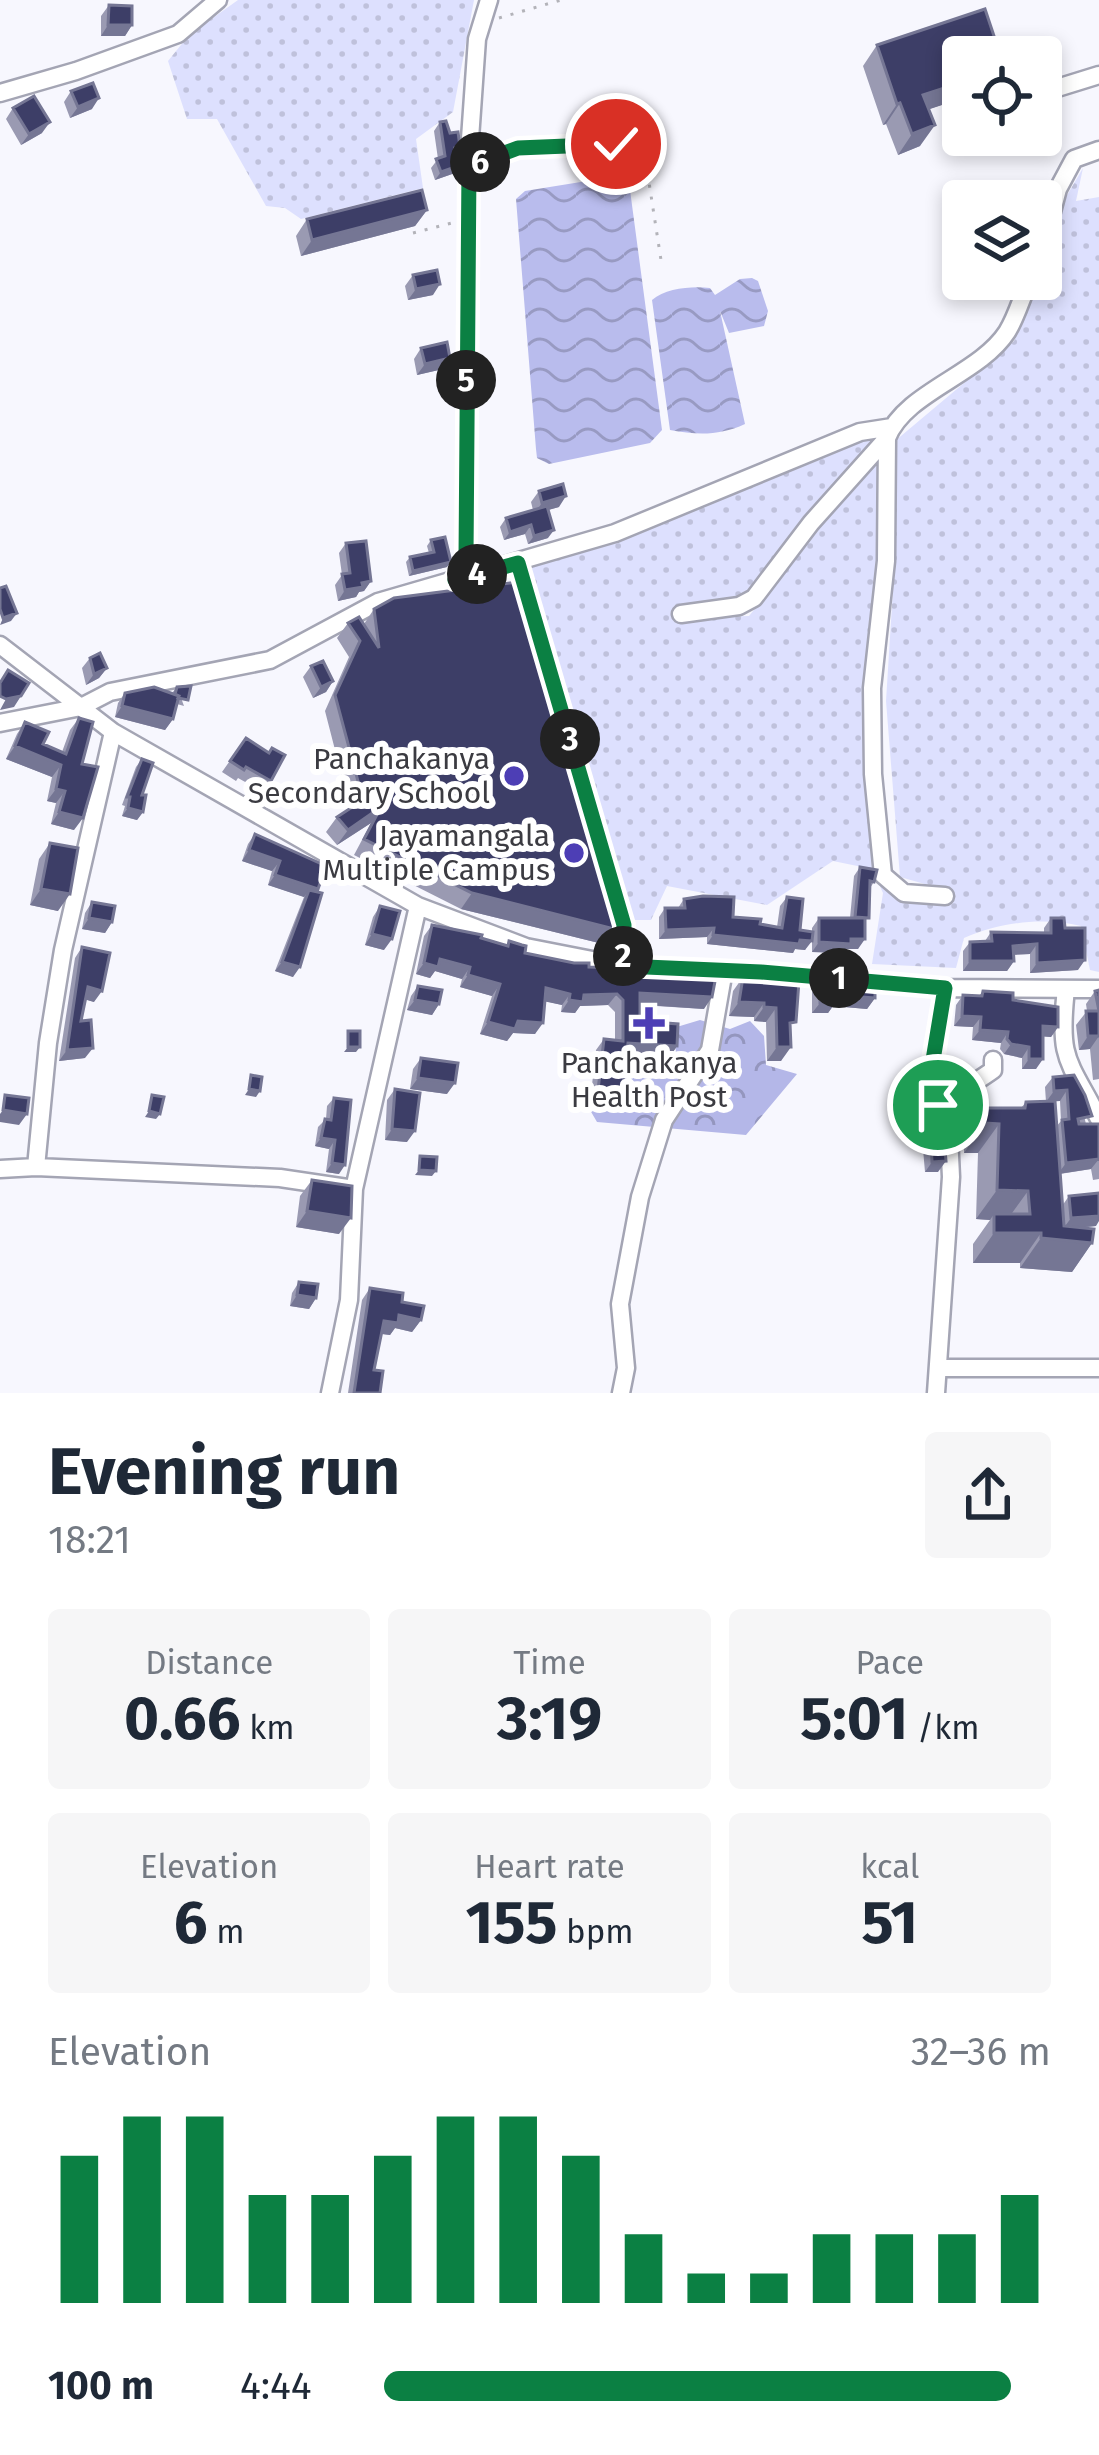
<!DOCTYPE html>
<meta charset="utf-8">
<style>
body{margin:0;font-family:"Fira Sans",sans-serif;background:#f6f6f7;color:#1f2937;height:100vh;display:flex;flex-direction:column;font-size:45px;white-space:nowrap}
*{box-sizing:border-box;margin:0}
p{font-size:39px;color:#747a83}
.icon{flex:none;width:66px;height:66px;fill:none;stroke:currentColor;stroke-width:2;stroke-linecap:round;stroke-linejoin:round}
.map{position:relative;height:1393px;overflow:hidden}
.side{display:flex;flex-direction:column;background:#fff;flex:1}
.side>*{flex:none}
.tools{position:absolute;left:942px;top:36px;display:grid;gap:24px}
.tools a{display:grid;place-items:center;width:120px;height:120px;border-radius:12px;background:#fff;box-shadow:0 6px 18px #0003;font-size:60px}
.pin{position:absolute;display:grid;place-items:center;width:102px;height:102px;color:#fff;margin:-51px;border:6px solid #fff;border-radius:50%;box-shadow:0 3px 12px #0007}
.km{position:absolute;width:60px;height:60px;margin:-30px;border-radius:50%;background:#222;color:#fff;font-size:33px;line-height:60px;text-align:center}
.round{display:grid;place-items:center;flex:none;width:126px;height:126px;border-radius:12px;background:#f6f6f7}
.overview{display:flex;align-items:center;justify-content:space-between;height:204px;padding:0 48px}
h1{font-size:66px;font-weight:700;line-height:90px}
.stats{display:grid;grid-template-columns:repeat(3,1fr);gap:18px;height:204px;padding:12px 48px}
.stats div{display:grid;align-content:center;border-radius:12px;background:#f6f6f7;text-align:center}
.stats b{font-size:60px;font-weight:700}
.stats small{font-size:33px;font-weight:400}
.stats p{font-size:33px}
.chart{height:336px;padding:24px 48px}
.chart p{display:flex;justify-content:space-between}
.chart svg{width:100%;height:216px;margin-top:12px;stroke:#0b8043;stroke-width:6}
ul{padding:0 48px;list-style:none;font-size:39px}
li{display:grid;grid-template-columns:192px 144px 1fr;align-items:center;height:90px}
li i{height:30px;border-radius:15px;background:#0b8043}
.map>svg:first-child{display:block}
</style>
<div class="map">
<svg width="1099" height="1393" viewBox="0 0 1099 1393">
<defs>
<pattern id="grass-dots" width="8" height="8" patternUnits="userSpaceOnUse" patternTransform="scale(3)"><rect width="8" height="8" fill="#dde0fe"/><path d="M2 2h.1M6 6h.1" fill="none" stroke="#bfc1db" stroke-width="1.8" stroke-linecap="round"/></pattern>
<pattern id="forest-crowns" width="20" height="18" patternUnits="userSpaceOnUse" patternTransform="scale(3)"><rect width="20" height="18" fill="#b4b7e8"/><path d="M2 6a3 3 0 1 1 6 0M12 15a3 3 0 1 1 6 0" fill="none" stroke="#9496be"/></pattern>
<pattern id="water-waves" width="16" height="10" patternUnits="userSpaceOnUse" patternTransform="scale(3)"><rect width="16" height="10" fill="#b9bced"/><path d="M0 5q4-4 8 0t8 0" fill="none" stroke="#989ac2"/></pattern>
</defs>
<rect width="100%" height="100%" fill="#f7f7fe"/>
<path fill="url(#grass-dots)" d="M238 0H474L453 112 416 139 423 188 301 219 285 208 266 206 217 119H187L168 61 189 35Z
M1083 168 1076 201 1099 197V972L1090 970 1081 926C1043 917 1001 922 964 938L956 968 872 964 883 893 872 869 833 861 767 905 667 886 651 920H633L527 567 859 437 882 435 746 596 677 607 673 618 749 616 882 451 877 872 900 901 948 906 953 892 900 877 886 701 894 573 895 441 1014 341 1041 279 1066 197Z"/>
<path fill="url(#forest-crowns)" d="M700 1020 730 1029 750 1021 764 1036 766 1065 797 1074 746 1135 597 1122 590 1110 619 1105 623 1072 633 1069 639 1058 671 1060 676 1051 670 1029Z"/>
<path fill="url(#water-waves)" d="M624 175 630 190 662 430 650 443 549 464 537 458 536 449 516 199 525 191Z
M752 278 758 281 768 311 764 326 729 333 720 311 745 424C719 436 697 435 670 430L652 300C666 288 692 286 710 288L715 295 740 279Z"/>
<g fill="none" stroke-linecap="round" stroke-linejoin="round">
<defs>
<path id="minor" d="M0 93 76 71 178 34 218 0
M1041 93 1099 75
M1041 253 1058 189 1074 159 1099 150
M455 580 466 557 469 153 477 39 489 0
M681 614 739 606 754 598 811 523 887 438
M0 645 113 732 418 906 526 947 623 966 761 972 945 988 1099 989
M0 723 81 707 110 692 270 660 378 602 615 533 860 432 892 427
M945 896 904 893 883 875 873 774 872 688 886 561 887 438C905 392 979 375 1007 332 1017 316 1022 296 1030 279
M616 898 624 925 623 966
M1066 989C1058 1060 1068 1059 1099 1119
M947 1127C954 1088 964 1091 993 1070V1060
M36 1167 280 1178 354 1189 418 906
M0 1169 36 1167 48 1043 63 950 113 732
M939 1368H1099
M330 1393 349 1300 354 1189
M621 1393 626 1368 620 1304 640 1197 664 1120 710 1050 724 970
M936 1393 951 1177 949 1135 938 1105 932 1066 945 988"/>
</defs>
<use href="#minor" stroke="#a4a5b4" stroke-width="21"/>
<path stroke="#b3b3b9" stroke-width="3" stroke-dasharray="3 9" stroke-linecap="butt" d="M499 18 561 0
M484 161 518 148 616 144 646 163 661 260
M413 233 452 223"/>
<use href="#minor" stroke="#fff" stroke-width="16"/>
</g>
<path fill="#9a9ab2" fill-rule="evenodd" d="M109 5 132 25 125 36H101V16Z
M877 45 963 57V98L929 109 920 146 898 155 886 124 883 125 863 66Z
M71 91 92 109 70 118 64 102Z
M13 108 42 133 21 145 6 119Z
M440 122 461 165 455 173 435 180 431 168 438 159 434 131Z
M427 210 415 226 301 256 296 236 307 219Z
M413 275 433 295 408 300 405 286Z
M421 348 450 358 443 369 417 375 414 359Z
M539 491 559 507 548 510V538L528 544 525 534 504 540 500 527 506 518 533 510 531 502Z
M431 540 447 567 409 576 406 562 410 557 429 553 427 546Z
M346 543 371 581 364 591 359 592 356 597 338 601 335 585 342 575 339 553Z
M374 609 611 946 461 909 354 855 371 823 337 845 326 832 337 817 350 808 325 711 349 657 337 638 348 623 364 624Z
M90 658 107 668 99 678 86 685 82 668Z
M311 666 333 681 326 692 313 698 303 677Z
M177 687 184 706 177 704 173 719 165 730 115 717 118 703 125 693H172Z
M79 718 82 764 74 830 51 824 56 803 47 801 52 777 6 759 17 734 25 722 43 744 62 752 70 730Z
M246 738 269 753 271 781 263 792 238 778 236 781 222 772Z
M142 759 143 812 137 820 122 816 125 806 122 805 136 767Z
M255 834 316 892 293 977 275 971 304 897 268 885 272 871 242 861 248 844Z
M50 843 58 911 30 905 39 859Z
M860 867 874 882 870 888 865 923 858 949H847L844 953 812 952V937L805 950 795 949 793 953 707 944V937L659 939V917L665 908H678L684 899 733 917 777 927 780 906 787 897 800 930 812 932V928L819 918H850L854 876Z
M92 902 112 922 105 933 82 929 85 913Z
M380 906 384 950 365 945 373 917Z
M1051 918 1065 928 1078 970 1030 973V954L1013 955 1014 961 1007 971H963V951L970 942 985 941 991 932 1044 933V928Z
M432 925 506 945 509 941 525 953 589 967 704 1009 640 1005V1021L677 1046 669 1058 627 1055 614 1105 590 1102 596 1050 604 1039 615 1040V1012L608 1005 580 1006 575 1013 561 1012 562 1005 545 1001 535 1034 513 1033 507 1041 480 1034 492 996 460 987 462 979 435 971 430 978 416 974 424 936Z
M82 947 94 1002 85 999 81 1021 85 1058 59 1061 75 958Z
M743 977 799 981 790 1030 781 1061H767L766 1022 754 1021V1017L729 1016 733 991Z
M820 982 875 998 867 1009 833 1006 828 1013H812V992Z
M418 986 439 1004 432 1015 407 1010 411 996Z
M1099 990V1079L1093 1080 1090 1049 1079 1050 1076 1025 1087 1011 1086 1004 1095 991Z
M983 991 1013 1000 1058 1027 1051 1037 1043 1036 1036 1069H1022V1058L1004 1054 1000 1049 1001 1043 972 1040 973 1027 954 1026 956 1005 963 995 979 996Z
M421 1058 447 1094 410 1089 413 1069Z
M1074 1075 1086 1124H1099V1179L1093 1180 1091 1169 1060 1174 1062 1206 1069 1196 1096 1226 1079 1228 1092 1243 1072 1272 1020 1268V1263H973V1244L990 1220 976 1219 978 1153H964V1137L985 1108H1021L1026 1102H1046L1045 1087 1053 1077ZM1053 1101H1060L1061 1121 1056 1127Z
M395 1089 407 1142 385 1140 387 1100Z
M334 1098 339 1174 326 1172 329 1149 315 1146 318 1127 326 1119 327 1106Z
M931 1138 938 1172H925L923 1149Z
M312 1180 339 1234 296 1227 300 1196Z
M299 1282 316 1298 309 1309 290 1306 292 1293Z
M370 1288 402 1302 421 1320 412 1332 395 1328 390 1335 381 1334 374 1370 380 1393H348L362 1300Z"/>
<path fill="#757694" d="M108 25H132L125 36H101Z
M963 82V98L909 116 923 95Z
M99 98 92 109 70 118 78 107Z
M900 103 886 124 883 125 897 104Z
M50 122 42 133 21 145 29 134Z
M935 125 920 146 898 155 912 134Z
M461 165 455 173 435 180 441 172Z
M427 210 415 226 301 256 312 240Z
M440 284 433 295 408 300 416 289Z
M450 358 443 369 417 375 425 364Z
M566 496 559 507 534 514 542 503Z
M531 525 525 534 504 540 510 532Z
M554 530 548 538 528 544 534 536Z
M451 562 447 567 409 576 413 571Z
M371 581 364 591 359 592 356 597 338 601 345 590Z
M17 613 11 621 0 625 3 618Z
M107 668 99 678 86 685 94 674Z
M333 681 326 692 313 698 321 687Z
M21 696 14 707 0 710 6 699Z
M122 706 173 719 165 730 115 717Z
M15 746 61 765 52 777 6 759Z
M56 789 65 791 56 803 47 801Z
M381 807 371 823 337 845 348 830Z
M128 808 143 812 137 820 122 816Z
M59 812 83 818 74 830 51 824Z
M249 850 280 861 272 871 242 861Z
M275 875 318 889 311 900 309 890 304 897 268 885Z
M41 889 70 894 58 911 30 905Z
M472 893 622 931 611 946 461 909Z
M89 918 112 922 105 933 82 929Z
M714 928 707 937 659 939 666 930Z
M372 934 392 939 384 950 365 945Z
M713 935 812 941 805 950 795 949 793 953 707 944Z
M865 939 858 949H847L844 953 812 952 819 942Z
M1037 944 1030 954 1006 955 1013 946Z
M440 959 470 967 462 979 435 971 430 978 416 974 424 963Z
M1085 960 1078 970 1030 973 1037 963Z
M970 961H1014L1007 971H963Z
M282 962 300 967 293 977 275 971Z
M468 975 500 984 492 996 460 987Z
M88 987 102 991 94 1002 80 998Z
M546 988 570 994 562 1005 538 1000Z
M640 993 712 997 704 1009 632 1004Z
M617 994 608 1005 580 1006 575 1013 561 1012 569 1000 584 995Z
M836 995 875 998 867 1009 833 1006 828 1013H812L820 1003Z
M415 1000 439 1004 432 1015 407 1010Z
M739 1002 764 1003 754 1017 729 1016Z
M764 1007 776 1008 766 1022 754 1021Z
M962 1016 981 1017 973 1027 954 1026Z
M518 1021 543 1023 535 1034 513 1033 507 1041 480 1034 488 1022Z
M1043 1026 1058 1027 1051 1037 1035 1036Z
M980 1030 1008 1032 1001 1043 972 1040Z
M1088 1036H1099L1090 1049 1079 1050Z
M628 1043 677 1046 669 1058 620 1055Z
M1011 1044 1029 1047 1022 1058 1004 1054Z
M348 1047H360L356 1052H344Z
M777 1047H791L781 1061H767Z
M93 1048 85 1058 59 1061 67 1050Z
M1029 1059H1043L1036 1069H1022Z
M418 1078 455 1083 447 1094 410 1089Z
M249 1089 260 1091 256 1097 245 1095Z
M598 1090 622 1093 614 1105 590 1102Z
M1067 1090 1060 1101 1046 1102 1054 1091Z
M3 1110 27 1114 19 1125 0 1122V1114Z
M149 1111 160 1114 156 1119 145 1117Z
M985 1123 999 1124 978 1153H964Z
M392 1129 415 1131 407 1142 385 1140Z
M321 1138 335 1140 329 1149 315 1146Z
M1099 1159 1091 1169 1058 1174 1066 1163Z
M946 1161 938 1172H925L932 1162Z
M332 1163 345 1165 339 1174 326 1172Z
M419 1170 436 1171 432 1176 415 1175Z
M997 1190 1028 1191 1007 1220 994 1214 990 1220 976 1219Z
M307 1211 351 1218 339 1234 296 1227Z
M1099 1216V1221L1096 1226 1063 1229 1071 1218Z
M994 1233H1041L1020 1263H973Z
M1041 1238 1092 1243 1072 1272 1020 1268Z
M297 1295 316 1298 309 1309 290 1306Z
M399 1315 421 1320 412 1332 395 1328 390 1335 376 1333 384 1321Z"/>
<path fill="#3d3e67" stroke="#757694" stroke-width="3" d="M109 5 132 6V25H108Z
M985 9 1001 57H963V82L923 95 935 125 912 134 900 103 897 104 877 45Z
M93 83 99 98 78 107 71 91Z
M34 96 50 122 29 134 13 108Z
M446 121 450 133 458 132 460 147 455 148 461 165 441 172 436 159 445 156 440 122Z
M422 190 427 210 312 240 307 219Z
M437 270 440 284 416 289 413 275Z
M447 342 450 358 425 364 421 348Z
M563 484 566 496 542 503 539 491Z
M547 506 554 530 534 536 531 525 510 532 506 518Z
M445 537 451 562 413 571 410 557 434 552 431 540Z
M366 541 371 581 362 583 363 587 345 590 342 574 350 573 346 543Z
M526 581 622 911V931L472 893 364 839 381 807 348 830 337 817 363 800 335 695 360 641 348 623 359 617 379 648 374 609 394 598Z
M6 586 17 613 3 618 0 609V588Z
M100 653 107 668 94 674 90 658Z
M323 661 333 681 321 687 311 666Z
M8 670 29 683 21 696 6 699 0 696V683Z
M191 686 188 700 178 698 179 696 175 694 177 687Z
M154 687 179 696 173 719 122 706 125 693Z
M79 718 93 722 82 764 98 767 83 818 59 812 65 791 56 789 61 765 15 746 25 722 49 732 43 744 66 754Z
M246 738 269 753 272 748 285 755 271 781 246 767 244 770 230 761Z
M142 759 153 763 142 795H146L143 812 128 808 130 797H127Z
M255 834 326 866 318 889 275 875 280 861 249 850Z
M50 843 78 848 70 894 41 889Z
M860 867 877 870 874 882 870 881 869 918 855 917Z
M309 890 322 893 300 967 282 962Z
M703 896 734 897 733 917 761 919 760 924 782 928 787 897 803 899 800 930 813 932 812 941 800 940 799 944 713 935 714 928 666 930 665 908H685L684 899Z
M92 902 115 906 112 922 89 918Z
M380 906 400 911 392 939 372 934Z
M819 918H865V939H851V944L819 942Z
M1051 918H1064L1065 928H1085V960L1037 963V944L1013 946 1014 961H970V942L992 941 991 932 1051 933Z
M432 925 482 935 481 938 508 946 509 941 522 945 526 946 525 953 574 963H589V967L717 971 712 997 640 993V1021L678 1024 677 1046 628 1043 622 1093 598 1090 604 1039 623 1041V1000L617 994 584 995 583 1002 569 1000 570 994 546 988 543 1023 518 1021 515 1029 488 1022 500 984 468 975 470 967 440 959 438 967 424 963Z
M82 947 110 953 102 991 88 987 81 1021 91 1020 93 1048 67 1050Z
M743 977 799 981 796 1022 790 1023 791 1047H777L776 1008 764 1007V1003L739 1002Z
M820 982 875 983V998L836 995V1002L820 1003Z
M418 986 442 990 439 1004 415 1000Z
M1099 990V1036H1088L1086 1011H1099L1095 991Z
M983 991 1013 993V1000L1058 1007V1027L1043 1026V1059H1029V1047L1011 1044 1007 1039 1008 1032 980 1030 981 1017 962 1016 963 995 982 996Z
M348 1031H360V1047H348Z
M421 1058 458 1063 455 1083 418 1078Z
M251 1075 262 1077 260 1091 249 1089Z
M1074 1075 1085 1095 1092 1116 1078 1119 1079 1124H1099V1161V1159L1066 1163 1062 1120 1069 1119 1067 1090 1054 1091 1053 1077Z
M395 1089 420 1093 415 1131 392 1129Z
M5 1095 29 1098 27 1114 3 1110Z
M152 1095 164 1097 160 1114 149 1111Z
M334 1098 351 1100 345 1165 332 1163 335 1140 321 1138 325 1119 331 1120Z
M1055 1101 1064 1226 1094 1229 1092 1243 1041 1238V1233H994V1214H1030L1028 1191 997 1190 999 1124 985 1123V1108H1025L1026 1102Z
M944 1137 946 1161 932 1162 931 1138Z
M420 1156 437 1157 436 1171 419 1170Z
M312 1180 352 1186 351 1218 307 1211Z
M1099 1193V1216L1071 1218 1069 1196Z
M299 1282 318 1284 316 1298 297 1295Z
M370 1288 403 1293 402 1302 424 1306 421 1320 399 1315 398 1323 384 1321 374 1370 383 1371 380 1393H354Z"/>
<g fill="none" stroke-linecap="round" stroke-linejoin="round">
<defs>
<path id="route" d="M616 144 518 148 469 166 466 557 455 580 518 563 624 925 623 966 761 972 945 988 932 1066 938 1105"/>
</defs>
<use href="#route" stroke="#fff" stroke-width="24"/>
<use href="#route" stroke="#0b8043" stroke-width="15"/>
</g>
<g fill="#4d3eb5" stroke="#fff" stroke-width="4.5">
<circle cx="514" cy="776" r="12"/>
<circle cx="574" cy="853" r="12"/>
<path d="M643 1005h12v12h12v12h-12v12h-12v-12h-12v-12h12z"/>
</g>
<g text-anchor="middle" stroke-width="12" stroke-linejoin="round" paint-order="stroke">
<g font-size="30" fill="#3b3b41" stroke="#fff" text-anchor="end">
<text x="490" y="769">Panchakanya<tspan x="490" dy="34">Secondary School</tspan></text>
<text x="550" y="846">Jayamangala<tspan x="550" dy="34">Multiple Campus</tspan></text>
<text x="649" y="1073" text-anchor="middle">Panchakanya<tspan x="649" dy="34">Health Post</tspan></text>
</g>
</g>
</svg>
<div class="tools">
<a><svg class="icon" aria-label="locate" viewBox="0 0 24 24"><circle cx="12" cy="12" r="6"/><path d="M12 2v4M12 18v4M2 12h4M18 12h4"/></svg></a>
<a><svg class="icon" aria-label="layers" viewBox="0 0 24 24"><path d="M12 4l9 5-9 5-9-5zM3 14l9 5 9-5"/></svg></a>
</div>
<div class="pin" style="left:938px;top:1105px;background:#1e9e55"><svg class="icon" aria-label="arrive" viewBox="0 0 24 24"><path d="M6 21V4h12l-3 4 3 4H6"/></svg></div>
<div class="pin" style="left:616px;top:144px;background:#d93025"><svg class="icon" aria-label="check" viewBox="0 0 24 24"><path d="M5 12l5 5 9-10"/></svg></div>
<b class="km" style="left:839px;top:978px">1</b>
<b class="km" style="left:623px;top:956px">2</b>
<b class="km" style="left:570px;top:739px">3</b>
<b class="km" style="left:477px;top:574px">4</b>
<b class="km" style="left:466px;top:380px">5</b>
<b class="km" style="left:480px;top:162px">6</b>
</div>
<section class="side">
<div class="overview"><div><h1>Evening run</h1><p>18:21</p></div><a class="round"><svg class="icon" aria-label="share" viewBox="0 0 24 24"><path d="M12 15V3M7 8l5-5 5 5M5 13v7h14v-7"/></svg></a></div>
<div class="stats">
<div><p>Distance</p><b>0.66<small> km</small></b></div>
<div><p>Time</p><b>3:19</b></div>
<div><p>Pace</p><b>5:01<small> /km</small></b></div>
</div>
<div class="stats">
<div><p>Elevation</p><b>6<small> m</small></b></div>
<div><p>Heart rate</p><b>155<small> bpm</small></b></div>
<div><p>kcal</p><b>51</b></div>
</div>
<div class="chart"><p><span>Elevation</span>32–36 m</p>
<svg viewBox="0 0 160 44" preserveAspectRatio="none"><path d="M5 44V14M15 44V6M25 44V6M35 44V22M45 44V22M55 44V14M65 44V6M75 44V6M85 44V14M95 44V30M105 44V38M115 44V38M125 44V30M135 44V30M145 44V30M155 44V22"/></svg>
</div>
<ul>
<li><b>100 m</b>4:44<i style="width:94%"></i></li>
</ul>
</section>
